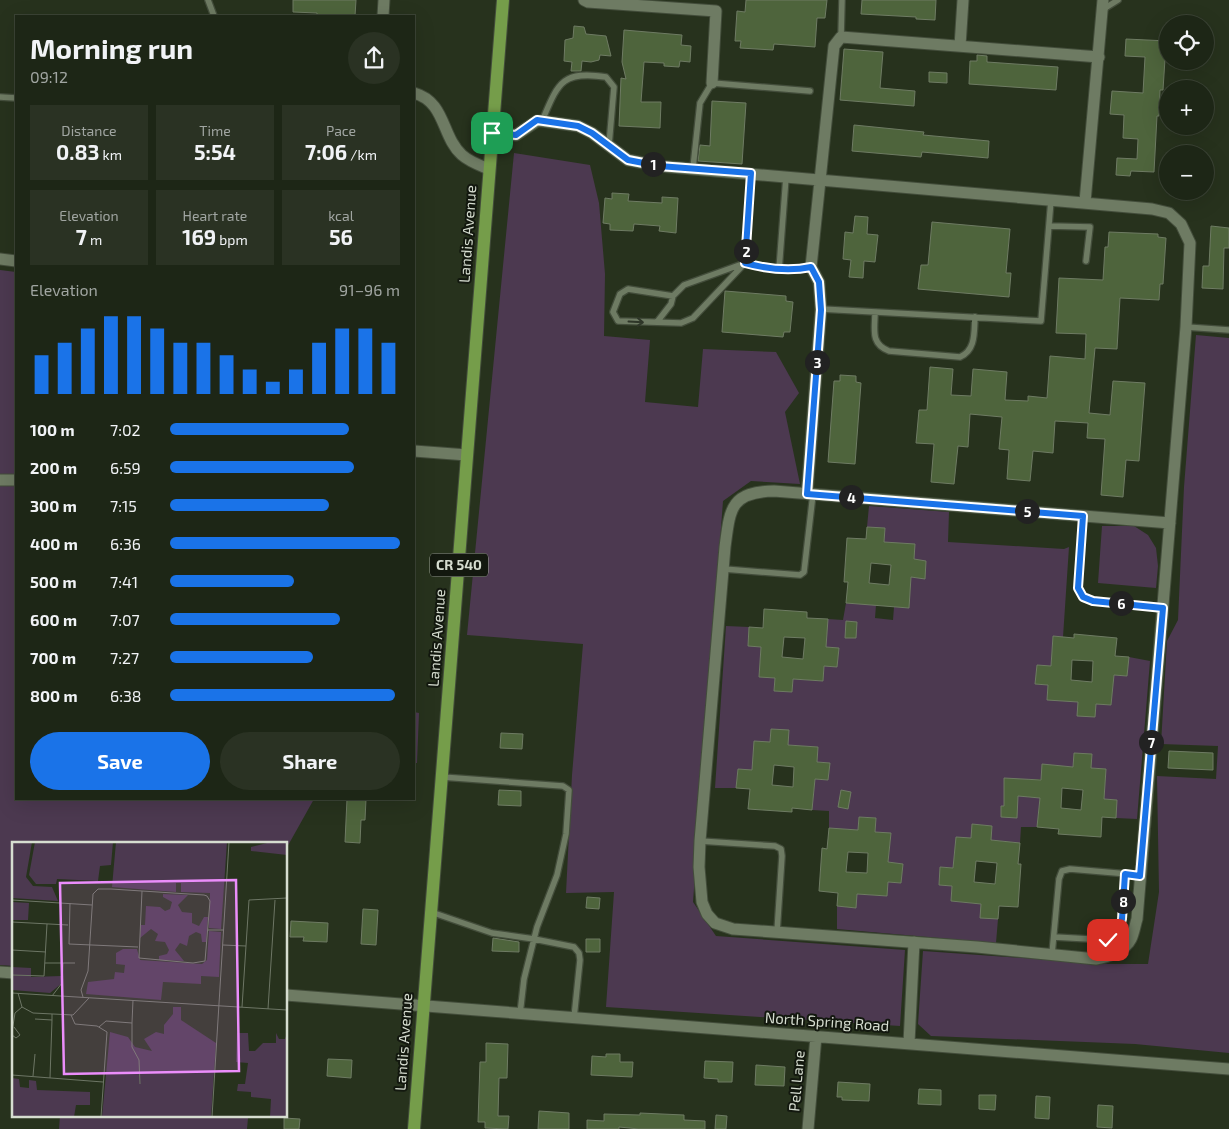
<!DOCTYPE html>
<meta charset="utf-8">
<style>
body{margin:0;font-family:"Exo 2",sans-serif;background:#2a3223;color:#f1f3f6;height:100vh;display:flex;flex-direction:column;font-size:19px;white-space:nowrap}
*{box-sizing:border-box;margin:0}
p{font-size:16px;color:#a0a5a1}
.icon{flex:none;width:28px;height:28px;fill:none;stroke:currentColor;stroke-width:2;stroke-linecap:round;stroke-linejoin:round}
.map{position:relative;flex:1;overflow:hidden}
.details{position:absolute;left:15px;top:15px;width:400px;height:785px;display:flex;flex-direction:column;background:#1d2616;border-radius:0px;box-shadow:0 5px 20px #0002,0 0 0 1px #3b4335}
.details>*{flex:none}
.fabs{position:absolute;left:1159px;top:15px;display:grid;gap:10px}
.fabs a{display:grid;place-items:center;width:55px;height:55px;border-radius:50%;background:#1d2616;box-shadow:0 5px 20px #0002,0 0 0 1px #3b4335;font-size:25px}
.pin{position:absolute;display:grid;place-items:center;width:42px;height:42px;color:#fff;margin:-21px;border-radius:10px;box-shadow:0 2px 8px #0006}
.km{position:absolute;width:25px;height:25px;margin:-12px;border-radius:50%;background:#222;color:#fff;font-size:14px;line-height:25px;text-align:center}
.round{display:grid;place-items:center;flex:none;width:52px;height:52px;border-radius:26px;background:#2a3223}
.overview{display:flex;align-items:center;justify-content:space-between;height:85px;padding:0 15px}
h1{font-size:28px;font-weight:700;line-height:38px}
.stats{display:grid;grid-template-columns:repeat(3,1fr);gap:8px;height:85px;padding:5px 15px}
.stats div{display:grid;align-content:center;border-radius:0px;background:#2a3223;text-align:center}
.stats b{font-size:21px;font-weight:700}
.stats small{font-size:14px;font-weight:400}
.stats p{font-size:14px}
.chart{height:140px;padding:10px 15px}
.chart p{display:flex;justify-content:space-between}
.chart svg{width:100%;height:90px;margin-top:5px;stroke:#1a73e8;stroke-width:6}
.primary-button{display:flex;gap:10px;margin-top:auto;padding:10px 15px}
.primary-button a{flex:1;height:58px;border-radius:30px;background:#1a73e8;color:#fff;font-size:20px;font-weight:700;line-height:58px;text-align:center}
.primary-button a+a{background:#2a3223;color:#f1f3f6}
ul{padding:0 15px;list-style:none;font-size:16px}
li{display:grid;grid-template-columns:80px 60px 1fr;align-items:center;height:38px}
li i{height:12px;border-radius:6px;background:#1a73e8}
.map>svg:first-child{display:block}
</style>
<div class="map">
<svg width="1229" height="1129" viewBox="0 0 1229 1129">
<rect width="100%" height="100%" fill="#27321d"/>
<path fill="#4c3950" d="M514 153 590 165 599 203 605 274 604 336 650 340 645 402 698 407 703 349 776 352 799 393 785 412 800 484 751 481 723 501 693 902 716 936 905 950 900 1026 606 1007 614 892 566 893 572 775 583 644 467 635Z
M0 270 16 272V799H314L286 849V843H14V966L0 965Z
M1196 335 1229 338V1053L1135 1044 931 1036 918 1024 923 951 1109 964H1148L1159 892 1157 776 1216 779 1218 746 1161 744 1167 641 1178 620 1184 487Z
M869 506 949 512 948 542 1064 549 1069 547 1063 637 1053 636 1051 666 1037 665 1035 684 1048 685 1047 699 1111 705 1114 675 1127 676 1129 657 1150 661 1137 819 1116 818 1117 800 1104 799 1106 769 1091 768 1092 754 1074 753 1073 767 1043 765 1041 779H1028L1027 797 1040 798 1037 827H1021L1020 843 991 840 992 826 973 824 971 838H956L953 868 940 867 939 885 952 886 951 901 981 904V918L998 919 996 943 837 929V906L855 908 857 894 887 896 888 882 901 883 903 864 888 862 891 834 875 832 876 818 859 817 858 830 829 828V811L812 810 815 779 828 780 830 763 817 762 818 747 788 745 771 729 770 742 752 771 738 769 736 788H715L726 626 749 627 748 645 761 647 759 677 775 678 774 691 792 692 793 679 823 681 824 666H837L839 649 826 647 828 619 843 620 846 603 876 605 875 618 893 620 894 607 909 608 911 577 925 578 926 561 914 559 884 542 885 528 867 527Z
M1102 526H1134L1148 535 1156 548 1158 566 1156 588 1098 583Z
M414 712 419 713 417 763H414Z
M60 1115H206L248 1118 247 1129H59Z"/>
<path fill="#4e643c" stroke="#6e7b63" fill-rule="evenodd" d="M293 0H356L355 16H317V13L293 12Z
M746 0H827L825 18H817L815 47 774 44 773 50 740 48 741 41H735L737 11 745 12Z
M862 0H936L935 20 916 19V17L861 14Z
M574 26 584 27 586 34 606 36 611 56 600 55 599 60 591 62 582 61 581 71H571L572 62 564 61 565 40 573 38Z
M624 30 682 35 681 45 691 46 690 62 680 61 679 67 664 66V63L644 62 641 102H661L660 128 619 126 621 78 626 79 622 62Z
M1126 39 1168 41V60L1165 59 1163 90H1160L1159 116H1157L1154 172 1131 171 1130 176 1116 175 1117 158 1137 159 1138 139 1123 138 1124 115 1110 114 1112 91 1143 93 1145 57 1125 56Z
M844 49 883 52 880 88 915 91 914 106 840 100Z
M977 55 987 56V62L1058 67 1056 90 969 84 970 61H977Z
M929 72 947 73V83L929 82Z
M712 101 746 103 742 164 698 161 700 145 710 146Z
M854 125 924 132 923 135 989 141 988 158 922 152 921 157 852 151Z
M612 193 629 194 628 201 662 203V197L678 198 676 233 659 231 660 226 634 224 633 231 610 230V224L603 223 605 198 612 199Z
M855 216 868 217 867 234 878 235 875 262 864 261 863 278 849 277 851 260 843 259 845 232 853 233Z
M932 222 1010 229 1006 273H1011L1009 297 918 289 921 265H928Z
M1211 226 1229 228V248H1224L1223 289 1202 288 1203 266H1209Z
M1109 232 1158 234V237L1166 238 1163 284H1160L1159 300 1120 298 1117 349 1095 348 1089 413 1110 415 1113 381 1145 383 1139 461 1126 460 1123 497 1101 495 1105 439 1087 438 1088 423 1055 421 1053 453 1033 451 1030 481 1007 479 1009 450 999 449 1002 417 970 414 968 447 958 446 954 484 931 482 934 444 916 443 919 410H927L930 367 953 369 951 395 971 396 973 369 1007 372 1005 400 1028 401V396L1047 398 1050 356 1085 359 1086 334 1056 333 1059 278 1103 280 1105 247H1108Z
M725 291 786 296V301L793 302 790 332H784L783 337 722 332Z
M840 375 856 376V382L861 383 855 464 828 462 834 381H840Z
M867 527 885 528 884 542 915 544 914 559 926 561 925 579 911 577 909 608 846 603 848 582H844L847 538 866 539ZM871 563 891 565 889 585 869 583Z
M764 609 807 612V618L828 619 826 647 839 648 837 667 824 666 823 681 793 679 792 692 774 691 775 678 759 677 761 647 748 646 749 627 763 628ZM784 637 805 638 803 659 782 657Z
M846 621 857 622 856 638H845Z
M1074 634 1117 638 1115 656 1129 657 1127 676 1114 675 1111 705 1096 704 1095 717 1077 716 1078 702 1047 700 1048 685 1035 684 1037 665 1051 666 1053 636 1074 638ZM1072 660 1093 661 1092 682 1071 680Z
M771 729 789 730 788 745 818 747 817 762 830 763 828 780 815 779 812 810 792 808V812L748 809 750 789 736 788 738 769 752 770 754 741 770 742ZM774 765 794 767 793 787 772 785Z
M501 733 523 734 522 749 500 748Z
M1169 751 1213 753V770L1168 768Z
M1074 753 1092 754 1091 768 1106 769 1104 799 1117 800 1116 818 1102 817 1101 837 1058 834 1059 829 1037 827 1040 798 1018 796 1017 818 1001 817V806H1004V778L1041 780 1042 764 1073 767ZM1062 788 1083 790 1081 810 1061 808Z
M499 790 521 791V806L498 805Z
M841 790 851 792 848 809 838 807Z
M347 799H366L365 820H361L360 843 345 842Z
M859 817 876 818 875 832 891 833 888 862 903 864 901 883 888 882 887 896 857 894 856 908 837 906 838 893 819 891 822 848 827 849 829 828 858 830ZM848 852 868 853 867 873 846 872Z
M972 824 992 826 991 840 1020 843 1018 864H1021L1018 907 999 906 998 919 980 918 981 904 951 901 952 886 939 885 940 867 953 868 956 837 971 838ZM976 861 997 863 995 884 974 882Z
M587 897 600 898 599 909 586 908Z
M363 909 378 910 376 945 361 944Z
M291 921 328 923 327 942 303 941 304 937H290Z
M493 938 519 942V952L492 951Z
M586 939H600V952H586Z
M486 1043 508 1044 507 1078H499L498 1116H509L508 1129 485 1128V1122H478L480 1062H486Z
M606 1054H620V1062H633L632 1077 591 1075 592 1056 606 1057Z
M328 1059 352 1060 351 1078 327 1076Z
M705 1061 733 1062 732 1082H718V1079L704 1078Z
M756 1065 785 1067 784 1086 755 1085Z
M838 1082 870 1084 869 1101 842 1100V1097H837Z
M919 1089 941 1090V1105L918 1104Z
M979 1095H996L995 1110 979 1109Z
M1036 1096 1050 1097 1049 1119 1035 1118Z
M1098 1105 1113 1106 1112 1128 1097 1127Z
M539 1111 569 1113V1129H538Z
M640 1113 684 1115V1120L705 1121V1129H639L619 1127V1129H587V1120L604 1121V1114L640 1115Z
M716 1115 727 1116 726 1129H715Z
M284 1118 300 1119 299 1129H284Z"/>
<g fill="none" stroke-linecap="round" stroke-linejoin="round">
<defs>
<path id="service" d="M208 0 214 16
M1102 10 1118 0
M841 37 842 0
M0 97 16 98
M542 121C558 84 561 70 606 77L614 87 609 145
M693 168 700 103 712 83 810 91
M1049 226 1090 227 1086 261
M779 270 786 177
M673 296 628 289 620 294 613 312 618 321 681 323 693 318 745 263C767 269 788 272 811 267
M821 309 1041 321 1051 200
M875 312C875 329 870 344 889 351L960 357C976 350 974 332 975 317
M657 322 671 304 673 296 684 285 745 263 751 173
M1186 327 1229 330
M1083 516 1078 588 1083 597 1093 601 1163 607
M724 569 800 575 804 572 813 494
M442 777 563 786 569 790 566 834 557 875 537 927 524 979 520 1014
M700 841 775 846 781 849 782 856 777 932
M431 912 492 933 534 939 574 947 579 953 580 960 574 1018
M1054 937 1108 940 1118 933 1122 919 1125 874
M1052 954 1059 879 1062 871 1070 869 1140 875"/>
<path id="minor" d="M584 0 588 2 716 11 712 83
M383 16 384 0
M960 46 963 0
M414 93C446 102 441 136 462 155 470 162 479 165 489 169
M492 133 516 135 537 121H542L578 126 592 133 628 160 659 166 1152 209 1169 213 1181 224 1190 243 1186 327 1137 919C1135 925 1134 933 1131 939 1125 951 1108 957 1096 959L977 947 733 929 715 923 707 914 702 902 699 867 700 841 725 547C730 509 730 492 774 491L1170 523
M1085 202 1103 0
M0 259 16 261
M414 451 467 455
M0 480H16
M807 494 821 309 819 282 811 267 834 46 841 37 1099 57
M0 972 14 973
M286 995 1229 1069
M909 1043 914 942
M808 1129 816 1036"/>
<path id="primary" d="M414 1129 503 0"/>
</defs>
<use href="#service" stroke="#434d3b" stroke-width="8"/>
<use href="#minor" stroke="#434d3b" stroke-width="13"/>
<use href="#primary" stroke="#434d3b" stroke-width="14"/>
<use href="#service" stroke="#6e7b63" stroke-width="5.5"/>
<use href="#minor" stroke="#6e7b63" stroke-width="11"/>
<use href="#primary" stroke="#759d4a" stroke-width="12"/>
</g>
<defs><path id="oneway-shaft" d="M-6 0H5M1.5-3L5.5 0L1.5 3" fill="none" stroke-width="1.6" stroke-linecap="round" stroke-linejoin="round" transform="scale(1.25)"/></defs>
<use stroke="#2e3628" href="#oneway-shaft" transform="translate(636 322) rotate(3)"/>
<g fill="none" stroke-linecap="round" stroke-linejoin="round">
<defs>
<path id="route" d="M492 133 516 135 537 120 578 126 592 133 628 160 659 166 751 173 745 263C767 269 788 272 811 267L819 282 821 310 807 494 1083 516 1078 588 1083 597 1093 601 1163 608 1140 876 1125 874 1122 919 1118 933 1108 940"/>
</defs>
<use href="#route" stroke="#fff" stroke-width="10"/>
<use href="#route" stroke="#1a73e8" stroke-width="6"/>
</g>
<g text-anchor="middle" stroke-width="4" stroke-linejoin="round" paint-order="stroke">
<rect fill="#13180f" stroke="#9ca296" stroke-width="1" x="430" y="553.5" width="58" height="23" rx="4"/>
<g font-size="14" font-weight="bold" fill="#d6ddd0">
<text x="459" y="570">CR 540</text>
</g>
<g font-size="15" fill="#d6ddd0" stroke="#13180f">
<text transform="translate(468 234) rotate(-86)" y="5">Landis Avenue</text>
<text transform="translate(437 638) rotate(-86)" y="5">Landis Avenue</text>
<text transform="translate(827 1022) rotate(4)" y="5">North Spring Road</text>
<text transform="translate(404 1042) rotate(-86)" y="5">Landis Avenue</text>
<text transform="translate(797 1081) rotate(-85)" y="5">Pell Lane</text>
</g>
</g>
<g transform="translate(12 842)">
<rect width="275" height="275" fill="#27321d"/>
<path d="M0 0H20L14 35 21 44 40 45 46 59 0 56ZM23 0H101L99 23 88 24 86 39 45 37 44 42H24L17 33ZM104 0H215L209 87 197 86 198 51 169 50V41H164V50L100 45ZM259 0H275V13L239 9V5ZM151 52 176 53 166 63 170 70 180 71V81L187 84 192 75H196L194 100H190L189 92 184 90 177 94 175 104 168 101 163 108 172 119 147 118V114L155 112 157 108 153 100 143 99 146 92 139 87 128 96 129 83H133L134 64 148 65 153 69 158 67 160 60 151 55ZM0 60 17 61 16 78H0ZM197 89 209 90 207 135 189 134V142L151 140 149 158 74 152 76 140 102 137 103 130 112 131 113 123 104 122V111L111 107H125L128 118 190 122 195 118ZM0 125 19 126V135L49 134V142L38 151 0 148ZM161 165H169V178L204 201 199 275H90L98 190 116 195 123 205 140 209 132 197 144 190 152 192V183L161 172ZM225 191H236L237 209H243L251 201H264V191L267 197H273L275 191V275H258L259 257 239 255V250L225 249 226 242H233L236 221 224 220ZM0 236 7 237 8 245 17 246V238L24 239 25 248 78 250V263H64L62 275H0Z" fill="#4c3950"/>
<path fill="none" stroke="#6d7665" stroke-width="1" d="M0 58 80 63M58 61 57 102 126 105M0 80 56 83M196 88H212M211 103 234 104M0 108 34 110M33 121H51M0 133 32 134 35 82M0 151 275 168M6 151 10 165 21 171 61 173 77 156M40 154 50 141 51 121H63M71 155 69 148 76 129 81 52 86 47H99L192 53 195 54 198 59 193 119 181 121 127 116 130 49M230 165 237 58 275 56M256 167 263 58M59 173 63 182 85 184 95 190 89 275M23 177 40 178V172M120 181V205L127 218 128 242M87 185 94 179 120 181 121 158M0 190 3 171 10 165M0 193 4 196 8 193 2 185M0 233 91 240M21 234 23 212M38 236 40 178M200 275 217 0"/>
<path fill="#eb8dfb" fill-opacity="0.15" stroke="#eb8dfb" stroke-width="2.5" d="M224 38 227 229 52 232 48 41Z"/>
<rect width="275" height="275" fill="none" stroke="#d6ddd0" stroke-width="2.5"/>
</g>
</svg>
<div class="fabs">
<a><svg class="icon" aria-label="locate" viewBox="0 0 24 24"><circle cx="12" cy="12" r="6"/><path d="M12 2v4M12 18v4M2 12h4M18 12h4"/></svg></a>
<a>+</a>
<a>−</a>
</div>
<div class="pin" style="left:492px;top:133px;background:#1e9e55"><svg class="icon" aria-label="arrive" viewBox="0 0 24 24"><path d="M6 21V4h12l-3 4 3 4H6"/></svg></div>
<div class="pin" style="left:1108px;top:940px;background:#d93025"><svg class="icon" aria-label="check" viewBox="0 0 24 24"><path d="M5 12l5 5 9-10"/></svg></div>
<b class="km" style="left:653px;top:164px">1</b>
<b class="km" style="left:746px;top:251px">2</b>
<b class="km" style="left:817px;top:362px">3</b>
<b class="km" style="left:851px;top:497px">4</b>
<b class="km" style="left:1027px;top:511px">5</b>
<b class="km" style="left:1121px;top:603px">6</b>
<b class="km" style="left:1151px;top:742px">7</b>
<b class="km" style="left:1123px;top:901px">8</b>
<section class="details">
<div class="overview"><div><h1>Morning run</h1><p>09:12</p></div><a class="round"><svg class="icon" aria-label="share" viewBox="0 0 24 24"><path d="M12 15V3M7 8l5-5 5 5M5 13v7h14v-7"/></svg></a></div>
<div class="stats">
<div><p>Distance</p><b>0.83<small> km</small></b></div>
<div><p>Time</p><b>5:54</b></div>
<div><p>Pace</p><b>7:06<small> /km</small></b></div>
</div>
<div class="stats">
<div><p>Elevation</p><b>7<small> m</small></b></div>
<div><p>Heart rate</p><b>169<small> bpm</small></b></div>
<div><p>kcal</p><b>56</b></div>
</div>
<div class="chart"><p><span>Elevation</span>91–96 m</p>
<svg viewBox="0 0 160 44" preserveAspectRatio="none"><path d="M5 44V25M15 44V19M25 44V12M35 44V6M45 44V6M55 44V12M65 44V19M75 44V19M85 44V25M95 44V32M105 44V38M115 44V32M125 44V19M135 44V12M145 44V12M155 44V19"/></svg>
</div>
<ul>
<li><b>100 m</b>7:02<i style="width:78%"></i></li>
<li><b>200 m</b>6:59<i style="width:80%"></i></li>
<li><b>300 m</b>7:15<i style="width:69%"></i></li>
<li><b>400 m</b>6:36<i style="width:100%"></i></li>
<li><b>500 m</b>7:41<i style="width:54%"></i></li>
<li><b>600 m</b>7:07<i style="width:74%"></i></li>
<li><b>700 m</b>7:27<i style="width:62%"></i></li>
<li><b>800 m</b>6:38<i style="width:98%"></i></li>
</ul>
<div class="primary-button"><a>Save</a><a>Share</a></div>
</section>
</div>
